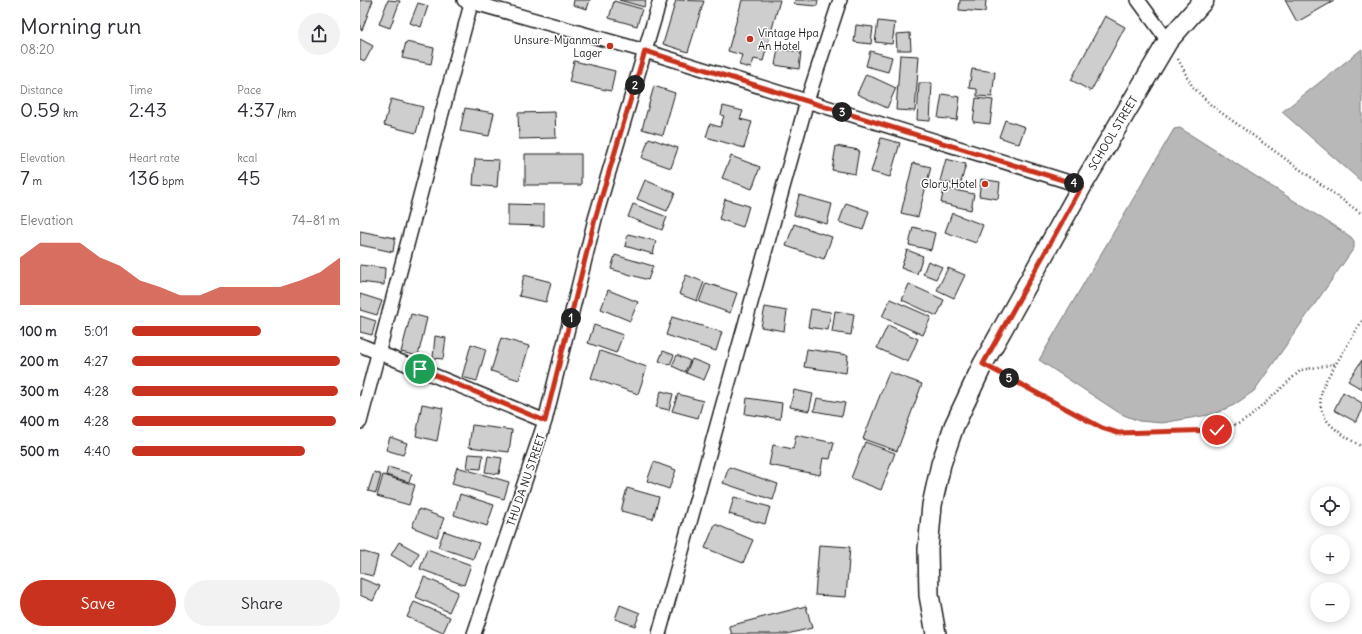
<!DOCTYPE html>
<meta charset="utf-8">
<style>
body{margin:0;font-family:Delius,sans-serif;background:#f2f2f3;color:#2b2b33;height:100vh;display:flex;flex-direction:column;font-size:15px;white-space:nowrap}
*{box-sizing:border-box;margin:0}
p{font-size:13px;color:#7c7c81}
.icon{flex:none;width:22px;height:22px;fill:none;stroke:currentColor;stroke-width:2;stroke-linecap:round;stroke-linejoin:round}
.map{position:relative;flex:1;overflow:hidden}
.details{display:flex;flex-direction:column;background:#fff;width:360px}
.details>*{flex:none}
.controls{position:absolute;left:950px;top:486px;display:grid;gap:8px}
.controls a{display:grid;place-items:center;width:40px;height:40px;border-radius:50%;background:#fff;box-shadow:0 2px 10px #0003;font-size:20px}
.pin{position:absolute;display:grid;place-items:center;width:34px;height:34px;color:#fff;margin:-17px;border:2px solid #fff;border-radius:50%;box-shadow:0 1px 4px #0007}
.km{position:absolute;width:20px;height:20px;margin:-10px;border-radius:50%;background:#222;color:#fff;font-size:11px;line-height:20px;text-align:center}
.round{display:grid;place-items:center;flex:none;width:42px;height:42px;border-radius:21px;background:#f2f2f3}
.summary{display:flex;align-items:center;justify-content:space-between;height:68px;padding:0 20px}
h1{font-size:22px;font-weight:600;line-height:30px}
.metrics{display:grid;grid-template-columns:repeat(3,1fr);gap:6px;height:68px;padding:4px 20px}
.metrics div{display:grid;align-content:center}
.metrics b{font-size:20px;font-weight:600}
.metrics small{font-size:11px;font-weight:400}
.metrics p{font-size:11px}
.chart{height:112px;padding:8px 20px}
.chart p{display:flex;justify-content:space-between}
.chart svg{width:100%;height:72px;margin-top:4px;fill:#c8321e;opacity:.7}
.primary-button{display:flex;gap:8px;margin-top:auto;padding:8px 20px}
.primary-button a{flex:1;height:46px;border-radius:24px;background:#c8321e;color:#fff;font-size:16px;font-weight:600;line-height:46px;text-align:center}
.primary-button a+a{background:#f2f2f3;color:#2b2b33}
ul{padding:0 20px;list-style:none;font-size:13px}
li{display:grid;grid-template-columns:64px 48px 1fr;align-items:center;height:30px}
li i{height:10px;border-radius:5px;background:#c8321e}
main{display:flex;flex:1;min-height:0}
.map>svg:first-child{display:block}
</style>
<main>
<section class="details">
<div class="summary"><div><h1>Morning run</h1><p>08:20</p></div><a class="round"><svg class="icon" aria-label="share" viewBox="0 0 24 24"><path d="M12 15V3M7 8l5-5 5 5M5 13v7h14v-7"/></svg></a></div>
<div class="metrics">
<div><p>Distance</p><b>0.59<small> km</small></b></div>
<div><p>Time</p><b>2:43</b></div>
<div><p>Pace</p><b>4:37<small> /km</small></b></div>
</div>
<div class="metrics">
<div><p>Elevation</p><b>7<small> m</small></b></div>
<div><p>Heart rate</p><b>136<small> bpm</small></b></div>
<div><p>kcal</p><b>45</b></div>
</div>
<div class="chart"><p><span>Elevation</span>74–81 m</p>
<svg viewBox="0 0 160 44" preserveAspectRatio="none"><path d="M0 44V15L10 6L20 6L30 6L40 15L50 20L60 29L70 33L80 38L90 38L100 33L110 33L120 33L130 33L140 29L150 24L160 15V44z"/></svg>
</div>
<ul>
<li><b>100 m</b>5:01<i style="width:62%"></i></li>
<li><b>200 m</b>4:27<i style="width:100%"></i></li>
<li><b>300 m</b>4:28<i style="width:99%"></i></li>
<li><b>400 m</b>4:28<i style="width:98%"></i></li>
<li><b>500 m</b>4:40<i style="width:83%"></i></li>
</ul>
<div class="primary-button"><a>Save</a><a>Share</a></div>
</section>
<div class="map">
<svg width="1002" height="634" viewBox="0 0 1002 634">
<rect width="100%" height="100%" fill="#fff"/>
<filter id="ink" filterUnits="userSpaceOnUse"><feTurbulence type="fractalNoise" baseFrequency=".025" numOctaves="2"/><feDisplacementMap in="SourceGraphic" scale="8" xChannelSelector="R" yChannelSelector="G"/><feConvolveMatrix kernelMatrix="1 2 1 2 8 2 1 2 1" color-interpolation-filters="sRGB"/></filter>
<g filter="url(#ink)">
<path fill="#b8b8b8" stroke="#7a7a7a" d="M1002 49V182L922 112Z
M820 128 991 237 994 241V248L894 391 874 405 854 414 802 423 779 421 761 414 679 360 814 129Z"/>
<path fill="#cecece" stroke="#1c1c1c" d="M0 0H13L2 30 0 29Z
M28 0 40 1 30 28 19 24Z
M214 0H230L227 9 213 5Z
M259 0H286L284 7Z
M316 0 344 1 328 52 303 44Z
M382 0H420L403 61 394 59 391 68 379 65 382 55 368 51Z
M435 0H458L457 6 434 4Z
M600 0H626L625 12 599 10Z
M925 0H973L974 1 937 22Z
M254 1 282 9 277 26 249 18Z
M58 3 68 6 61 27 50 23Z
M745 16 765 27 731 91 711 80Z
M518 21 535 23 532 44 515 42Z
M496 25 513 27 511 44 494 42Z
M550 33 551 50H537L536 34Z
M0 39 13 46 5 61 0 59Z
M46 42 74 48 71 64 42 58Z
M418 49 441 52 439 69 415 65Z
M510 51 532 57 528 72 506 66Z
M540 55 559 56 555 111 536 110Z
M214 61 255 71 251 91 209 82Z
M612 69 635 72 632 97 617 96V89L609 88Z
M506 74 536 88 527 108 497 94Z
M559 83H572L570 121 557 120Z
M294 86 315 93 303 135 282 129Z
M582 94 600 97 597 120 578 118Z
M616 98 633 100 630 124 613 122Z
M31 99 63 107 56 133 24 125Z
M363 106 383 111 380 119 392 122 384 148 346 137 350 124 360 127 364 116 361 115Z
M105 108 134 113 129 136 100 131Z
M195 112 196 138 159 139 158 113Z
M645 120 665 127 659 144 639 137Z
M289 138 318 148 311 168 282 158Z
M521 138 540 143 530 177 511 172Z
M476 146 499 150 495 174 472 170Z
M165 154H221V185H165Z
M371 156 400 167 392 189 362 178Z
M115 159 139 160 137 187 113 185Z
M586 159 606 164 600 186 580 181Z
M553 163 571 167 558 217 541 213Z
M621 179 640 182 638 199 619 196Z
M285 180 315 193 307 211 277 199Z
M584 188 614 194 611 210 581 203Z
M439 195 472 204 467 224 434 215Z
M365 199 389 206 383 227 359 219Z
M486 203 509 211 503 230 479 222Z
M148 204 184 205V226L148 225Z
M273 204 307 217 302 230 268 217Z
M592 213 623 225 616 243 585 232Z
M434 224 472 237 464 259 426 246Z
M553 227 575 233 571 250 549 245Z
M0 231 35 238 33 252 0 245Z
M268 234 296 241 293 254 265 246Z
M547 250 563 256 557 274 541 268Z
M255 255 293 266 288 280 251 269Z
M568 261 582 267 576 279 563 274Z
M0 265 25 268 24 285 0 282Z
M588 268 605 275 594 298 577 290Z
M164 275 191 282 186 302 159 296Z
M326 275 344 282 337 301 319 294Z
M346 283 377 293 370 313 339 302Z
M549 284 584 300 577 316 542 300Z
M248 290 278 302 270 321 241 309Z
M0 294 22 301 17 315 0 310Z
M530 299 571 317 563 335 522 317Z
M405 307 427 311 424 331 401 327Z
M451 309 471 312 468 330 448 327Z
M475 311 494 314 491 335 472 332Z
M51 314 67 318 58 356 41 352Z
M0 316 16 321 12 335 0 332Z
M312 317 362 332 356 351 306 335Z
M234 325 263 335 256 353 228 343Z
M528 325 558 339 548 362 517 348Z
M75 336 86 338 83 359 73 358Z
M141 338 169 346 159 380 131 371Z
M111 344 126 349 117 381 102 377Z
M447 349 488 355 486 373 444 367Z
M240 351 287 367 278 394 231 378Z
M303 351 314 355 310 365 299 361Z
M317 355 330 361 325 372 312 366Z
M332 359 350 366 344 380 326 373Z
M1002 360V389L988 381Z
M529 372 562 384 537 451 503 439Z
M434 390 453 394 449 411 430 407Z
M301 391 313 394 309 410 296 407Z
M983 392 1002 403V411L996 422 974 410Z
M318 394 343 401 338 418 312 411Z
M387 398 422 403 420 419 385 414Z
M457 398 485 403 482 416 454 411Z
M62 404 83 408 77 441 56 436Z
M112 425 152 430 149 452 109 447Z
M436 435 474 443 470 459 463 458 460 475 409 465 413 445 433 449Z
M30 437 47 443 43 455 26 450Z
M505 442 535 453 521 490 491 478Z
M109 454 123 455 121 469 107 468Z
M128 456 142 458 139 474 125 472Z
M294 462 316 470 309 489 287 481Z
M28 467 52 474 49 482 26 475Z
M97 467 149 482 144 499 92 484Z
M369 467 418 484 413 500 363 483Z
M14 472 21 475 16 493 8 491Z
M23 475 55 485 49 505 17 496Z
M267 488 299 497 293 519 261 511Z
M100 494 134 505 127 526 94 515Z
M374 497 410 507 405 524 369 514Z
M59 509 84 518 77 537 52 527Z
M355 524 393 540 383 563 345 548Z
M84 531 119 543 113 559 78 547Z
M39 542 59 553 52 567 31 555Z
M459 545 490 547 486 597 455 595Z
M67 549 111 565 104 585 60 569Z
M0 551 18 556 13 576 0 573Z
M64 577 98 592 89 612 56 597Z
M0 578 20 586 13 601 0 595Z
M54 602 90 617 83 633 47 617Z
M260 605 280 613 275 626 255 619Z
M446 606 452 628 427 634H372L369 626Z"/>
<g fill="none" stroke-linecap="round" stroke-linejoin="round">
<defs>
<path id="street" d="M104 0 285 51 722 186
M778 0 808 41
M0 345 185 421
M0 422 112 0
M114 634 185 421 235 219 300 0
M299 634 447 101 480 0"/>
<path id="secondary" d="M576 634 569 595 568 549 572 505 581 464 594 426 623 364 722 186 808 41 844 0"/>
</defs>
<use href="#street" stroke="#1c1c1c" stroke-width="16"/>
<use href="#secondary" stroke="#1c1c1c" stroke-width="22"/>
<path stroke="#1c1c1c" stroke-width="2.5" stroke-dasharray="1 3" stroke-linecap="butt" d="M818 59 832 86 852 106 1002 214
M1002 321 966 380C949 417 974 429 1002 447
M638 372 742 428 757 433H775L857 430 878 424 890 417 941 370 975 364"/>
<use href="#street" stroke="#fff" stroke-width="13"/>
<use href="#secondary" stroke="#fff" stroke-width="19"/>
</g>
</g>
<g fill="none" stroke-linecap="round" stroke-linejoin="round" filter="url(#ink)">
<defs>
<path id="route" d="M60 369 185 421 235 219 285 51 722 186 623 364 742 428 758 433 857 430"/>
</defs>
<use href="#route" stroke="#fff" stroke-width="8"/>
<use href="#route" stroke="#c8321e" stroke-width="5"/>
</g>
<g fill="#c8321e" stroke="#fff" stroke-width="1.5">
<circle cx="390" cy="39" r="4"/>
<circle cx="250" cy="46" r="4"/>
<circle cx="625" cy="184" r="4"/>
</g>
<g text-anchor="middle" stroke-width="3" stroke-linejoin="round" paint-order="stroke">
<g font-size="11" fill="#1c1c1c" stroke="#fff" text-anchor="end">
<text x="398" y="37" text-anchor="start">Vintage Hpa<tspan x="398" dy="13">An Hotel</tspan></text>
<text x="242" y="44">Unsure-Myanmar<tspan x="242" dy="13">Lager</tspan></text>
<text x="617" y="188">Glory Hotel</text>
</g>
<g font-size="11" fill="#1c1c1c" stroke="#fff">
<text transform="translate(753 133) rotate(-59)" y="4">SCHOOL STREET</text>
<text transform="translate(166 480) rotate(-71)" y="4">THU DA NU STREET</text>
</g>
</g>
</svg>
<div class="controls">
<a><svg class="icon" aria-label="locate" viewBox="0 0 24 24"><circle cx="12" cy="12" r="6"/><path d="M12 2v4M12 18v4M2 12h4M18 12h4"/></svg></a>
<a>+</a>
<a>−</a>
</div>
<div class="pin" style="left:60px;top:369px;background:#1e9e55"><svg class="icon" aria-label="arrive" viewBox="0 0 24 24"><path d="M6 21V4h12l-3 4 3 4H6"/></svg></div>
<div class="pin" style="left:857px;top:430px;background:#d93025"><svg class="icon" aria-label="check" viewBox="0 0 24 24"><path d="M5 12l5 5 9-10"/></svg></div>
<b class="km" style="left:211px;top:318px">1</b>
<b class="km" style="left:275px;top:85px">2</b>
<b class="km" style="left:482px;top:112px">3</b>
<b class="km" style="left:714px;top:183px">4</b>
<b class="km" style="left:649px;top:378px">5</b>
</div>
</main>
